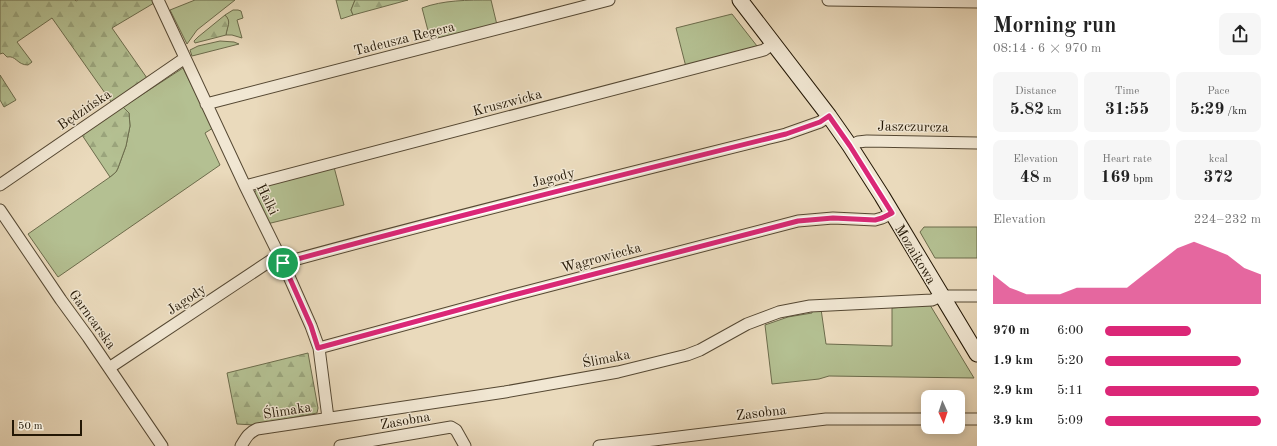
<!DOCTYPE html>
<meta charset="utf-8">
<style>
body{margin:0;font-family:"Old Standard TT",serif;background:#f6f6f6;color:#222;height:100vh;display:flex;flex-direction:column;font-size:15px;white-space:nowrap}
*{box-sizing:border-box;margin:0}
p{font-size:13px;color:#767676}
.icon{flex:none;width:22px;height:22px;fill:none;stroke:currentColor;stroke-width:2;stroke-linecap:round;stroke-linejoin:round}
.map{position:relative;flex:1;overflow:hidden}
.details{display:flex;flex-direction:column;background:#fff;width:300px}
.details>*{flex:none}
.needle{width:26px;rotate:177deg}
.buttons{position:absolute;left:921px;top:390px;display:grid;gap:8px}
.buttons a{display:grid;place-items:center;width:44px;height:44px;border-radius:8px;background:#fff;box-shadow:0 2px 10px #0003;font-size:20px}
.scale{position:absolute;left:12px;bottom:10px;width:70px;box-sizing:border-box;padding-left:4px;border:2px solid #231705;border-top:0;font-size:11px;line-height:14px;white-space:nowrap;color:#231705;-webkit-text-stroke:3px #f1e7d3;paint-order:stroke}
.pin{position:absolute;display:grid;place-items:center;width:34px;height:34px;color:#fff;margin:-17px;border:2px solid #fff;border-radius:50%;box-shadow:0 1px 4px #0007}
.round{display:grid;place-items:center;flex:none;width:42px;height:42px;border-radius:8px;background:#f6f6f6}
.headline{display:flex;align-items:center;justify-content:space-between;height:68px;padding:0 16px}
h1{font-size:22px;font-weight:700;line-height:30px}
.metrics{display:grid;grid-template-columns:repeat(3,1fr);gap:6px;height:68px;padding:4px 16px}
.metrics div{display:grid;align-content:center;border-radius:8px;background:#f6f6f6;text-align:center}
.metrics b{font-size:17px;font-weight:700}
.metrics small{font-size:11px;font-weight:400}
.metrics p{font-size:11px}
.chart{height:112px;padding:8px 16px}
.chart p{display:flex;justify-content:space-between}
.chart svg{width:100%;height:72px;margin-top:4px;fill:#db2777;opacity:.7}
ul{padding:0 16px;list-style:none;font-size:13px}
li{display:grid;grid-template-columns:64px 48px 1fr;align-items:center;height:30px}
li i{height:10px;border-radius:5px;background:#db2777}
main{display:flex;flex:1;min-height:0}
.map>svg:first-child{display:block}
</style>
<main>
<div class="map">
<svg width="977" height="446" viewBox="0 0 977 446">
<defs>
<pattern id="forest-firs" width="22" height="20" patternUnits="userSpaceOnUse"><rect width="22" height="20" fill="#b4c092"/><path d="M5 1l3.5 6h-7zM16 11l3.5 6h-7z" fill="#9aa47c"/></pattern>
</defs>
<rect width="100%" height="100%" fill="#eadabc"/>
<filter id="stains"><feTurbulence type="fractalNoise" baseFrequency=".005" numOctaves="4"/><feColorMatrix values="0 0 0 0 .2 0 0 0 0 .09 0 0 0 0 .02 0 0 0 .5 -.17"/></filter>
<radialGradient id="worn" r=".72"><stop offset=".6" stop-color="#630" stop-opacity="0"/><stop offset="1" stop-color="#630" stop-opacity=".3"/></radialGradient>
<path fill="#b4c092" stroke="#6c6c4c" d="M195 0H235L197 30 187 44 170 10Z
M336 0H355L351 10 353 15 341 19Z
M491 0 497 25 431 42 422 8C443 0 468 0 491 0Z
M233 10H238L241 11 243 18 237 20 242 38 232 35H226C227 27 231 21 225 15Z
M732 14 757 46 686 67 676 28Z
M220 41 234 42 239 44 192 56 190 50 198 46Z
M183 68 213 128 205 133 220 165 58 277 28 234 110 177 116 172 118 168 126 146 130 126 129 113 123 107Z
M334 167 344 205 267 224 253 195 258 187Z
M924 227H977V258H935L920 232Z
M930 305 974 378 829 376 819 379 772 384 765 325 788 317 812 313V310L821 309 826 344 892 346V308Z"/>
<path fill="url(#forest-firs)" stroke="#6c6c4c" d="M0 0H75L76 1 78 0H152L154 3 112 28 147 78 112 103 52 18 17 42 32 62 28 65C17 65 16 55 7 57L3 53 0 54Z
M355 0H408L353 15 351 10Z
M225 15C232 22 227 26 226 35L195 43 194 41 198 37Z
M0 75 16 100 4 107 0 100Z
M123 107 129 113 130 126 126 146 118 168 116 172 110 177 82 135Z
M308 353 318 408 317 413 254 425 237 424 227 373Z"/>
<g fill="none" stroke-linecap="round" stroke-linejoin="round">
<defs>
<path id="street" d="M158 0 245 186 283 263 311 326 319 348 328 418
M828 0 977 2
M206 104 609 0
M850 146 858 142 867 141 977 143
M0 185 185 58
M245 186 764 50 774 43
M0 210 61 300 88 337 162 446
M283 263C450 217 618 176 786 134L820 122 829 116
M319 348 510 296 798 221 833 218 875 220 882 218 892 213
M109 368 279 255
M958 419H977
M241 446C246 438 248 433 257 429L505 392 618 372 687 355 700 350 747 324 779 312 810 306 932 300 941 296H977
M340 446 451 427 456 430 465 446
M599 446 654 440 826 419H928"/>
<path id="secondary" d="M740 0 829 116 850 146 882 196 977 354"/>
</defs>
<use href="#street" stroke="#554833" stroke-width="13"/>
<use href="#secondary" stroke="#231705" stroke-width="17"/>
<use href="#street" stroke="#f1e7d3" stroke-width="11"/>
<use href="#secondary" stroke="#f1e7d3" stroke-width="15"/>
</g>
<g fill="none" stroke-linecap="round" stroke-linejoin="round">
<defs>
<path id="route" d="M829 116 850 146 892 213 882 218 875 220 833 218 798 221 510 296 318 348 311 326 283 263C450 217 618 176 786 134L820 122Z"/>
</defs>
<use href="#route" stroke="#fff" stroke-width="8"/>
<use href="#route" stroke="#db2777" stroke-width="5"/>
</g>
<g text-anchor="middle" stroke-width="3" stroke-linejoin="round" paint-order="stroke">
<g font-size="14" fill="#231705" stroke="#f1e7d3">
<text transform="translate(404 38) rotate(-14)" y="5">Tadeusza Regera</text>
<text transform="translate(507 102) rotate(-15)" y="5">Kruszwicka</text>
<text transform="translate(84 109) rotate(-34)" y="5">Będzińska</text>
<text transform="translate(913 126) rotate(1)" y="5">Jaszczurcza</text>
<text transform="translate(553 177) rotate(-14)" y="5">Jagody</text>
<text transform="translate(268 199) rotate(64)" y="5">Halki</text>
<text transform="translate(916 254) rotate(59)" y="5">Mozaikowa</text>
<text transform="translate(601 257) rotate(-15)" y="5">Wągrowiecka</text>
<text transform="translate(186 299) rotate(-34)" y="5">Jagody</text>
<text transform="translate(93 319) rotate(54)" y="5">Garncarska</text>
<text transform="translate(606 358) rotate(-11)" y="5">Ślimaka</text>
<text transform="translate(287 410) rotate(-9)" y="5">Ślimaka</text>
<text transform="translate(761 412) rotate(-7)" y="5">Zasobna</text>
<text transform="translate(405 420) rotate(-10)" y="5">Zasobna</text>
</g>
</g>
<rect width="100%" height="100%" filter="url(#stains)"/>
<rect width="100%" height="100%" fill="url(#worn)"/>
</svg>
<div class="buttons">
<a><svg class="needle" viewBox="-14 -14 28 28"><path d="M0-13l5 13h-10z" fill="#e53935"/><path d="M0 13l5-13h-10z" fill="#767676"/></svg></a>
</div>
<div class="scale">50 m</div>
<div class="pin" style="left:283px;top:263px;background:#1e9e55"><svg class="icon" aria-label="arrive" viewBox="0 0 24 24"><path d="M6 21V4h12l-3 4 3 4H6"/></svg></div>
</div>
<section class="details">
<div class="headline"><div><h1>Morning run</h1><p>08:14 · 6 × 970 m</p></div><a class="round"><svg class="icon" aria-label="share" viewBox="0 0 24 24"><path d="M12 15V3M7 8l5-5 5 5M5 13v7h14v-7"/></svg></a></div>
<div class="metrics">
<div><p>Distance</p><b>5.82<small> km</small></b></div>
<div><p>Time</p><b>31:55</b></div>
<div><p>Pace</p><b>5:29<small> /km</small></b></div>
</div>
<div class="metrics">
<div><p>Elevation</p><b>48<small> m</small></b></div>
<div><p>Heart rate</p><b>169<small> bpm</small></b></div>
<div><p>kcal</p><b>372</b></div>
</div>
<div class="chart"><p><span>Elevation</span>224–232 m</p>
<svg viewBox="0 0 160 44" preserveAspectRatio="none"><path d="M0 44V26L10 34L20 38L30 38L40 38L50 34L60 34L70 34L80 34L90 26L100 18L110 10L120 6L130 10L140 14L150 22L160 26V44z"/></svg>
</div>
<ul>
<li><b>970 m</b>6:00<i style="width:55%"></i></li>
<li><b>1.9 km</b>5:20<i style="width:87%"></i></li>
<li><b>2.9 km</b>5:11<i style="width:99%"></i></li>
<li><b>3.9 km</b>5:09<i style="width:100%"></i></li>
</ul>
</section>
</main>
